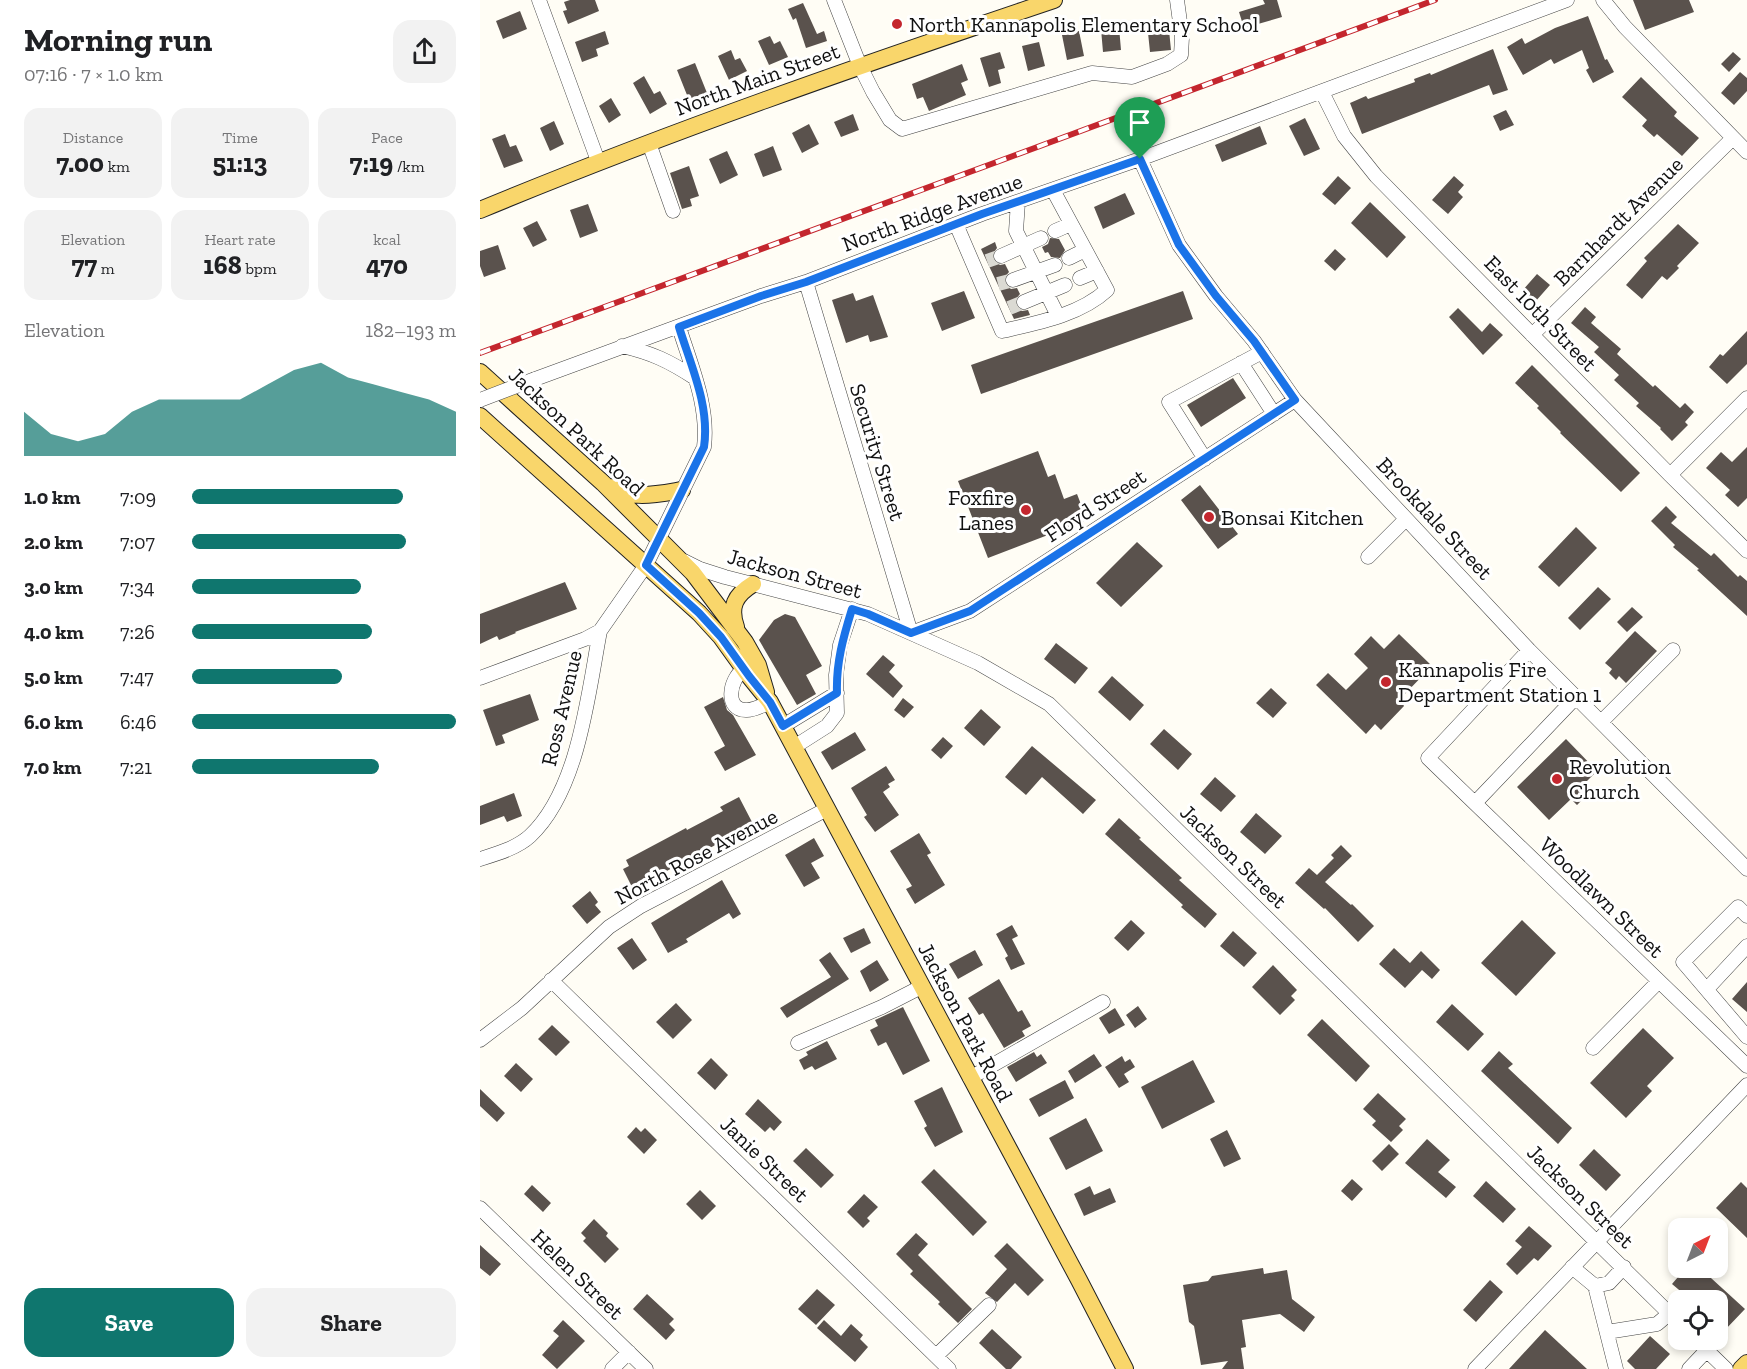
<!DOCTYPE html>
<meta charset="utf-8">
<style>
body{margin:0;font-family:"Zilla Slab",serif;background:#f2f2f2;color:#202124;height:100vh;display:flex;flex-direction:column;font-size:22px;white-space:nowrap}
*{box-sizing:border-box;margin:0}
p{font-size:20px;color:#757577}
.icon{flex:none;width:33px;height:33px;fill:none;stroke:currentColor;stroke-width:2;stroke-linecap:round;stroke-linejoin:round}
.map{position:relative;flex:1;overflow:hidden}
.sheet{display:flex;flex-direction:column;background:#fff;width:480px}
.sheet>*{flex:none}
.needle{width:39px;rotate:42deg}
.tools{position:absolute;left:1188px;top:1218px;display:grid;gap:12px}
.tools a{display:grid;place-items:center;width:60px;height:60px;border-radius:12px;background:#fff;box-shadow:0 3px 9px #0003;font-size:30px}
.pin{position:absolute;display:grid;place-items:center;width:51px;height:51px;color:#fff;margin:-62px -26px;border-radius:50% 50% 50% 0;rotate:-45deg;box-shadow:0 0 6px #0007}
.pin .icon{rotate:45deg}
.round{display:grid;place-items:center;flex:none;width:63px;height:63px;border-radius:18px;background:#f2f2f2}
.head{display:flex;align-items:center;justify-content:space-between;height:102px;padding:0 24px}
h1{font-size:33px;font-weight:800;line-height:45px}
.figures{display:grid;grid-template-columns:repeat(3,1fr);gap:9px;height:102px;padding:6px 24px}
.figures div{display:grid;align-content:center;border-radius:15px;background:#f2f2f2;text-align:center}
.figures b{font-size:26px;font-weight:800}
.figures small{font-size:16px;font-weight:400}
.figures p{font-size:16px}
.chart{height:168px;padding:12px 24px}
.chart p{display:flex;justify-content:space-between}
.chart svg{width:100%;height:108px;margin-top:6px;fill:#0f766e;opacity:.7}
.action{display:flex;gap:12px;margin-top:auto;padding:12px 24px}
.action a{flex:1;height:69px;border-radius:18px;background:#0f766e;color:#fff;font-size:24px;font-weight:800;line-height:69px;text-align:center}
.action a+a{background:#f2f2f2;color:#202124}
ul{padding:0 24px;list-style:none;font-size:20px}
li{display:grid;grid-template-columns:96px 72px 1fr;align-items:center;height:45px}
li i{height:15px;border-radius:8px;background:#0f766e}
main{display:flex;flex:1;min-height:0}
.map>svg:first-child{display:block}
</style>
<main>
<section class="sheet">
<div class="head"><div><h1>Morning run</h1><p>07:16 · 7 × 1.0 km</p></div><a class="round"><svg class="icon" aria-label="share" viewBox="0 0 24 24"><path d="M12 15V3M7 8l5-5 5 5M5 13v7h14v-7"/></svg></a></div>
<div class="figures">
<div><p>Distance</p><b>7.00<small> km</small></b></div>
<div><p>Time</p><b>51:13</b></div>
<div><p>Pace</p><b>7:19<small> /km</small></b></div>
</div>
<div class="figures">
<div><p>Elevation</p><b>77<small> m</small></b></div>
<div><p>Heart rate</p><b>168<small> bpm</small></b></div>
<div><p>kcal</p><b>470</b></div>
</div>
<div class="chart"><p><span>Elevation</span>182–193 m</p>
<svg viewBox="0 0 160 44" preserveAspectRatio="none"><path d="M0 44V26L10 35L20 38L30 35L40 26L50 21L60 21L70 21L80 21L90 15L100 9L110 6L120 12L130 15L140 18L150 21L160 26V44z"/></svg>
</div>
<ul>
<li><b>1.0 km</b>7:09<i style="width:80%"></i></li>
<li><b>2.0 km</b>7:07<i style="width:81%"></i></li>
<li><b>3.0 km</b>7:34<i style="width:64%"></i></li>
<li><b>4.0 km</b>7:26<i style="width:68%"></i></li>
<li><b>5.0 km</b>7:47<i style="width:57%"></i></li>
<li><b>6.0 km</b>6:46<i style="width:100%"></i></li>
<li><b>7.0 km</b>7:21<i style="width:71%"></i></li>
</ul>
<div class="action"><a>Save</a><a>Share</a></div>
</section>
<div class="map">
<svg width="1267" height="1369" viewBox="0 0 1267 1369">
<rect width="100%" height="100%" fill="#fffdf5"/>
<path fill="#5a524d" d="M90 0H115L119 11 88 24 83 11 87 10 84 2Z
M783 0H797L802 17 764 28 759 12 785 4Z
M1153 0H1209L1214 12 1165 30Z
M323 3 337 34 344 31 347 41 326 48 316 18 313 20 308 9Z
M40 11 47 29 23 39 16 21Z
M1108 16 1125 60 1127 59 1134 72 1113 83 1106 70 1109 68 1102 50 1074 64 1071 59 1043 75 1027 47 1042 38 1045 44 1075 28Z
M688 20 691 50 670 52 667 23Z
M639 27 641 50 623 52 621 29Z
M125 31 129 44 116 49 118 56 102 62 95 42Z
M599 31 604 56 587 60 582 35Z
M290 36 294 44 300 41 308 57 289 65 278 41Z
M559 42 565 66 548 71 542 46Z
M1013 49 1028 90 1013 95 1009 85 882 134 870 103 886 96 888 99 935 82 934 79 950 73 951 75Z
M251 50 255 60 260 58 267 71 249 80 238 56Z
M520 52 525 68 518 70 521 83 509 87 500 58Z
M1253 52 1261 59 1249 72 1241 64Z
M215 63 227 93 209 100 197 70Z
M482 64 488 80 481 83 486 95 449 111 443 97 437 99 432 84Z
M1260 72 1267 78V91L1254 105 1241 93Z
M164 76 174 94 180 91 187 104 170 114 153 83Z
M1161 77 1197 112 1194 116 1219 138 1202 156 1177 134 1174 137 1162 126 1167 120 1142 97Z
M131 98 141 115 129 123 119 106Z
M1026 110 1034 125 1020 131 1013 116Z
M373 114 379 130 361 137 354 122Z
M825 118 840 149 824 156 809 126Z
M74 121 84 144 70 151 60 128Z
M329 124 339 144 322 153 312 133Z
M780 126 787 144 742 162 735 145Z
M25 134 30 147 36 145 43 161 24 168 12 139Z
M293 146 302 170 283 177 274 154Z
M247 151 258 175 240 184 229 159Z
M209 166 219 196 210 199 212 206 202 209 190 173Z
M858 176 871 188 855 205 842 194Z
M974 176 984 185 978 192 983 197 968 214 952 200Z
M645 193 655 214 623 229 614 207Z
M890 202 926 237 907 258 871 223Z
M108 204 118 231 100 238 90 210Z
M57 221 67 240 53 247 43 228Z
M1198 224 1219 243 1197 266 1199 268 1187 280 1182 276 1162 299 1146 285 1167 261 1164 258Z
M570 238 579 239 585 250 580 258 571 257 568 252 565 253 562 247 568 244Z
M515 242 517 248 512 255 513 260 520 265 525 264 529 272 524 278 525 284 531 289 537 288 540 294 535 300 536 306 542 311 548 310 550 315 534 319 501 249Z
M18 245 26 269 4 277 0 266V251Z
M855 249 866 259 855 271 844 261Z
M1057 274 1070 285 1055 302 1042 291Z
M484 291 495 318 462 331 451 303Z
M703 291 713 319 501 394 491 365Z
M373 293 376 301 393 295 408 337 390 342 388 335 366 343 352 300Z
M1105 307 1116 317 1111 323 1141 349 1137 354 1173 387 1175 385 1200 408 1205 403 1214 412 1205 422 1208 425 1192 441 1180 429 1181 428 1156 406 1159 403 1134 380 1139 375 1114 352 1119 347 1091 323Z
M978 308 1002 332 1010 323 1023 335 1003 355 969 317Z
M1267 331V364L1247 384 1229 367 1240 354 1243 356Z
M1052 365 1160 473 1141 492 1080 433 1081 432 1057 408 1059 406 1035 383Z
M753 378 766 398 721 427 707 405Z
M1267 447V498L1258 507 1245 495 1250 490 1226 468 1241 452 1252 462Z
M558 451 568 477 575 474 584 499 597 494 607 520 508 558 478 481Z
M720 485 758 534 738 549 701 500Z
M1186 506 1197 517 1191 523 1231 556 1234 553 1258 577 1260 575 1267 581V616L1217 570 1219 569 1193 547 1195 545 1171 521Z
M1096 527 1117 548 1079 587 1058 567Z
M657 542 683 566 641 607 616 583Z
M85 582 97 609 35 632 36 633 19 640 17 636 0 644V614Z
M1118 587 1131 599 1100 630 1088 618Z
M1152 607 1163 617 1147 632 1137 622Z
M305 614 315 617 342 666 326 675 336 694 317 705 279 640 294 620Z
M1155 631 1177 651 1146 683 1139 676 1136 680 1129 673 1132 669 1125 663Z
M919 634 952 666 920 699 924 706 901 730 895 724 886 734 836 685 848 673 866 690 888 668 874 654 891 636 904 649Z
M576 643 608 668 595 684 564 659Z
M403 655 415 665 409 672 423 686 413 698 386 674Z
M632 676 664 705 650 721 618 692Z
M791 688 807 703 793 718 776 703Z
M50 694 59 720 22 735 25 743 16 746 3 710Z
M243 697 247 710 253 715 276 755 245 771 234 752 245 746 224 707Z
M423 698 434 707 424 718 414 710Z
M501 709 521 727 504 746 484 728Z
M684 729 712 754 698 770 670 744Z
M375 732 386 750 352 770 341 752Z
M463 737 473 746 461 759 451 750Z
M1086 739 1117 771 1099 789 1106 796 1097 805 1091 799 1069 820 1037 787Z
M552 746 616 800 603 814 562 777 546 795 525 777Z
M406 766 415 780 408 784 410 787 403 792 419 815 395 832 384 817 387 815 371 788Z
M735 777 756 796 741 812 720 794Z
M34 793 42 816 27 822 24 816 0 825V806Z
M259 797 272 822 240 839 241 842 153 889 143 869 149 866 146 860 206 828 207 830 243 811 240 807Z
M776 813 802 836 785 854 760 832Z
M639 818 661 838 659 839 702 878 699 880 737 914 725 928 701 907 703 905 625 834Z
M439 833 451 853 447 855 465 885 435 904 426 889 432 886 410 851Z
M334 838 344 856 331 863 340 878 324 887 305 855Z
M861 845 872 856 845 882 871 905 872 904 894 926 878 942 845 908 844 909 815 883 829 868 837 875 854 858 851 855Z
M242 880 261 914 253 919 249 913 206 939 208 942 188 953 171 923Z
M110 891 118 902 115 905 121 912 107 924 92 906Z
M651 920 665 933 648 951 634 938Z
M1042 920 1076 953 1036 996 1001 963Z
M532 925 538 936 532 939 545 964 531 970 525 958 528 956 516 934Z
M384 928 391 943 371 953 363 938Z
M753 931 777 953 764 967 740 946Z
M152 938 167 960 153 970 137 948Z
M914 948 930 963 941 951 960 970 952 979 942 970 925 988 899 964Z
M495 950 503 965 478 979 469 964Z
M350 952 369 979 307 1018 300 1008 351 977 339 960Z
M397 960 409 980 390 992 380 971Z
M793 965 817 990 811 996 815 1000 800 1015 772 987Z
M519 979 538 1012 542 1010 551 1026 542 1031 545 1036 524 1048 503 1013 499 1015 488 998Z
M1267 982V1012L1252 999Z
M196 1003 212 1020 193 1039 176 1022Z
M972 1004 1004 1034 988 1051 956 1022Z
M658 1006 667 1019 655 1028 646 1015Z
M423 1007 450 1061 423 1075 406 1042 398 1046 390 1030 398 1026 395 1020Z
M635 1008 645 1025 629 1034 619 1018Z
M842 1019 890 1066 876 1082 827 1035Z
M72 1025 90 1042 76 1056 58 1039Z
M1163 1028 1194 1058 1167 1086 1172 1091 1146 1118 1110 1083Z
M347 1041 357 1059 335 1070 332 1066 324 1070 319 1060 328 1055 326 1052Z
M1019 1051 1033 1064 1028 1068 1092 1128 1078 1144 1001 1071Z
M554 1052 557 1057 561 1054 567 1063 536 1082 527 1067Z
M614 1054 622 1066 595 1083 588 1071Z
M642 1056 645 1062 650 1059 655 1067 644 1074 649 1082 639 1088 625 1067Z
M231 1058 248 1075 235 1090 217 1073Z
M713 1060 735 1102 682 1129 661 1087Z
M36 1063 53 1079 41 1092 24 1076Z
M585 1080 594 1098 559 1117 549 1099Z
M462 1087 483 1132 455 1147 444 1128 447 1126 434 1101Z
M0 1089 25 1113 17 1122 0 1106Z
M898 1093 926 1119 919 1126 923 1130 911 1142 892 1125 896 1121 883 1109Z
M278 1099 302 1122 294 1131 290 1127 285 1132 265 1114Z
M606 1118 623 1151 586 1170 569 1138Z
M156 1127 161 1132 165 1128 177 1140 164 1154 147 1137Z
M747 1130 761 1159 744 1167 730 1139Z
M947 1139 970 1160 958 1172 976 1187 966 1198 925 1163Z
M909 1144 919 1154 902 1171 892 1161Z
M326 1148 354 1175 341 1188 313 1161Z
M1114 1149 1141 1175 1126 1191 1099 1165Z
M454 1169 507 1222 493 1236 441 1182Z
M872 1179 883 1189 872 1201 861 1191Z
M1006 1181 1036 1209 1023 1223 993 1196Z
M1261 1182 1267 1188V1238L1236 1208Z
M52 1185 71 1203 63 1212 44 1194Z
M610 1186 614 1195 630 1188 636 1202 604 1216 594 1194Z
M220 1190 236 1206 222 1220 206 1204Z
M384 1194 398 1207 387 1218 390 1221 383 1228 367 1212Z
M114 1219 128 1233 126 1236 139 1249 125 1263 103 1241 106 1238 101 1233Z
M1049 1226 1072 1246 1058 1261 1054 1258 1037 1275 1026 1264 1042 1247 1035 1241Z
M436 1233 448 1244 438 1255 492 1309 478 1323 458 1304 460 1302 430 1274 433 1271 416 1254Z
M527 1243 564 1280 548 1296 535 1283 517 1302 505 1293 527 1269 514 1256Z
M0 1245 21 1264 10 1276 0 1268Z
M783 1268 784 1274 807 1270 812 1299 835 1317 824 1332 800 1314 762 1320 766 1347 761 1348 764 1369H742L748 1361 721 1365 714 1326 709 1322 703 1285 728 1281 732 1276Z
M1200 1268H1220L1265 1309 1244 1331 1238 1325V1300H1211L1192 1284 1198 1277 1194 1273Z
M1010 1280 1023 1292 996 1322 983 1310Z
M337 1289 355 1305 336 1325 318 1309Z
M167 1294 194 1319 189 1324 195 1330 186 1340 153 1309Z
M83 1320 105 1341 77 1369 62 1355 79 1336 73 1331Z
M344 1320 361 1336 371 1324 383 1335 380 1339 388 1347 375 1362 337 1328Z
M512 1329 542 1357 531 1369H526L499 1343Z
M1065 1330 1107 1369H1029Z
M1170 1336 1190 1354 1176 1369H1155L1147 1361Z"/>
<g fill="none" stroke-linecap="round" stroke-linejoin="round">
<path stroke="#dbdad3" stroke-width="14" stroke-dasharray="14 7" stroke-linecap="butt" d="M507 261 521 256
M518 284 533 280
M529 308 544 302"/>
<defs>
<path id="minor" d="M59 0 118 161
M354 0 380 66 393 92 410 120 422 129 612 73 652 77 687 64 701 55 702 37 697 0
M1123 0 1145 27 1267 152
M842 92 864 136 896 176 1190 475 1267 551
M169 143 193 211
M660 159 699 245 736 296 774 341 815 400 1049 650 1267 869
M538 202 536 231 578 316
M476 224 522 331C557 323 600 315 627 290L573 190
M575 231 591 224
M521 256 561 238
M589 258 605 250
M600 278 617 271
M533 280 575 265
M326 282 431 633 490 611 815 400
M544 302 585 285
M1052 335 1253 138
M142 346C172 353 189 361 215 378
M761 363 794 414
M55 379 281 296 326 282 502 214 660 159 1087 0
M725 459 689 402 782 352
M1190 475 1267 398
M888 557 926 519
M204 561 220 569 245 577 388 614 498 663 569 704 1198 1322
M1049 650 948 758 1267 1066
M264 669C249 679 244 711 267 710 275 710 283 705 290 702
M0 678 105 639 120 631 166 565 224 447C229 406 211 366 199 327
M1121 722 1193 650
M303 726 357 693
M314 747 347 726 357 713 356 675 360 645 372 609
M995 803 1096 697
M0 859C16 854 37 848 50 836 99 790 108 694 120 631
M1267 916 1258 907 1203 962 1267 1037
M71 980 469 1369
M1227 989 1267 946
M0 1040 42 1008 129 927 161 906 347 809
M318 1043 402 1007 441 987
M1113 1048 1179 981
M490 1078 623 1002
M0 1208 166 1369
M1092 1267 1115 1286 1129 1283 1144 1267
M1115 1286 1136 1369
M1127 1332 1177 1324 1190 1313
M1216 1340 1246 1369
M456 1356 509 1305
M132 1369 149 1352
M995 1369 1267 1085
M1209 1369 1227 1350"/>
<path id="major" d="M0 210C188 132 381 65 574 0
M0 372 123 483 213 573 265 642 278 665 286 692
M0 416 219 613 241 637 269 676 290 702 599 1280 645 1369
M130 487C152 500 178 494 202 490
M256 627C249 607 255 595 273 584
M1261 1369 1267 1363"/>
</defs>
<use href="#minor" stroke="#444" stroke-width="15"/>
<use href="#major" stroke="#222" stroke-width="18"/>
<use href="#minor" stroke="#fff" stroke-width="14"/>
<use href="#major" stroke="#f9d66b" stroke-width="16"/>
<defs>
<path id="rail" d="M0 353 955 0"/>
</defs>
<use href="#rail" stroke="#c4262e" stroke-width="6"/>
<use href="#rail" stroke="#fff" stroke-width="4" stroke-dasharray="11" stroke-linecap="butt"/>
<defs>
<path id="minor-bridge" d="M0 400 55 379"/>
</defs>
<use href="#minor-bridge" stroke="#444" stroke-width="15" stroke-linecap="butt"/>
<use href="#minor-bridge" stroke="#fff" stroke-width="14"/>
</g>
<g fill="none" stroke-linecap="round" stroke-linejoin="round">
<defs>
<path id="route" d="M660 159 699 245 736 296 774 341 815 400 490 611 431 633 388 614 372 609C363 638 356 663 357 693L303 726 290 702 269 676 241 637 219 613 166 565 224 447C230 406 211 366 199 327L281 296 326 282 502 214Z"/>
</defs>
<use href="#route" stroke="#fff" stroke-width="12"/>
<use href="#route" stroke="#1a73e8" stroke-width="8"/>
</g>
<g fill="#c4262e" stroke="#fff" stroke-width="2">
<circle cx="417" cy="24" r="6"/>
<circle cx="546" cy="510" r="6"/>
<circle cx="729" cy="517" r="6"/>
<circle cx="906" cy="682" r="6"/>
<circle cx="1077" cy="779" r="6"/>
</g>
<g text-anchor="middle" stroke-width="6" stroke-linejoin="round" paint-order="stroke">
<g font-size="22" fill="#111" stroke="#fff" text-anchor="start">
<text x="429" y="32">North Kannapolis Elementary School</text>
<text x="534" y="505" text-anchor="end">Foxfire<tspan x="534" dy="25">Lanes</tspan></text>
<text x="741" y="525">Bonsai Kitchen</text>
<text x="918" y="677">Kannapolis Fire<tspan x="918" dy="25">Department Station 1</tspan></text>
<text x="1089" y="774">Revolution<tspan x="1089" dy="25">Church</tspan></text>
</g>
<g font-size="22" fill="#111" stroke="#fff">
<text transform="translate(277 79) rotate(-20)" y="8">North Main Street</text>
<text transform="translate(452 212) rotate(-20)" y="8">North Ridge Avenue</text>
<text transform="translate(1138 221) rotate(-45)" y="8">Barnhardt Avenue</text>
<text transform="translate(1061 313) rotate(46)" y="8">East 10th Street</text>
<text transform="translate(97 431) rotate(43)" y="8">Jackson Park Road</text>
<text transform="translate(398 452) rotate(73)" y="8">Security Street</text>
<text transform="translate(615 505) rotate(-33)" y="8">Floyd Street</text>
<text transform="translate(955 518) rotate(47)" y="8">Brookdale Street</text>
<text transform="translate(315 573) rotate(15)" y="8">Jackson Street</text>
<text transform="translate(81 708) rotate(-77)" y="8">Ross Avenue</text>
<text transform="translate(216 856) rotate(-28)" y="8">North Rose Avenue</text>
<text transform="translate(754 856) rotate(44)" y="8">Jackson Street</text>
<text transform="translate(1122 897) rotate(44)" y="8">Woodlawn Street</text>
<text transform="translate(486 1022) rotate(62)" y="8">Jackson Park Road</text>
<text transform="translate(285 1159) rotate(44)" y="8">Janie Street</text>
<text transform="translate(1101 1196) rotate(44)" y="8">Jackson Street</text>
<text transform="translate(98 1274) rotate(44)" y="8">Helen Street</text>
</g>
</g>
</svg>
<div class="tools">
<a><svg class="needle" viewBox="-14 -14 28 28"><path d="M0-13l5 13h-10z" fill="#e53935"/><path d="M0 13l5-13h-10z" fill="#757577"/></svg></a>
<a><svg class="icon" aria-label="locate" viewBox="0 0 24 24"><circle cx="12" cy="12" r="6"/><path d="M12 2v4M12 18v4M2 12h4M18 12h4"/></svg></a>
</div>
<div class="pin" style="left:660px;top:159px;background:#1e9e55"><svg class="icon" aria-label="arrive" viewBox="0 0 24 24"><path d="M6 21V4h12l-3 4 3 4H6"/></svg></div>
</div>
</main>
